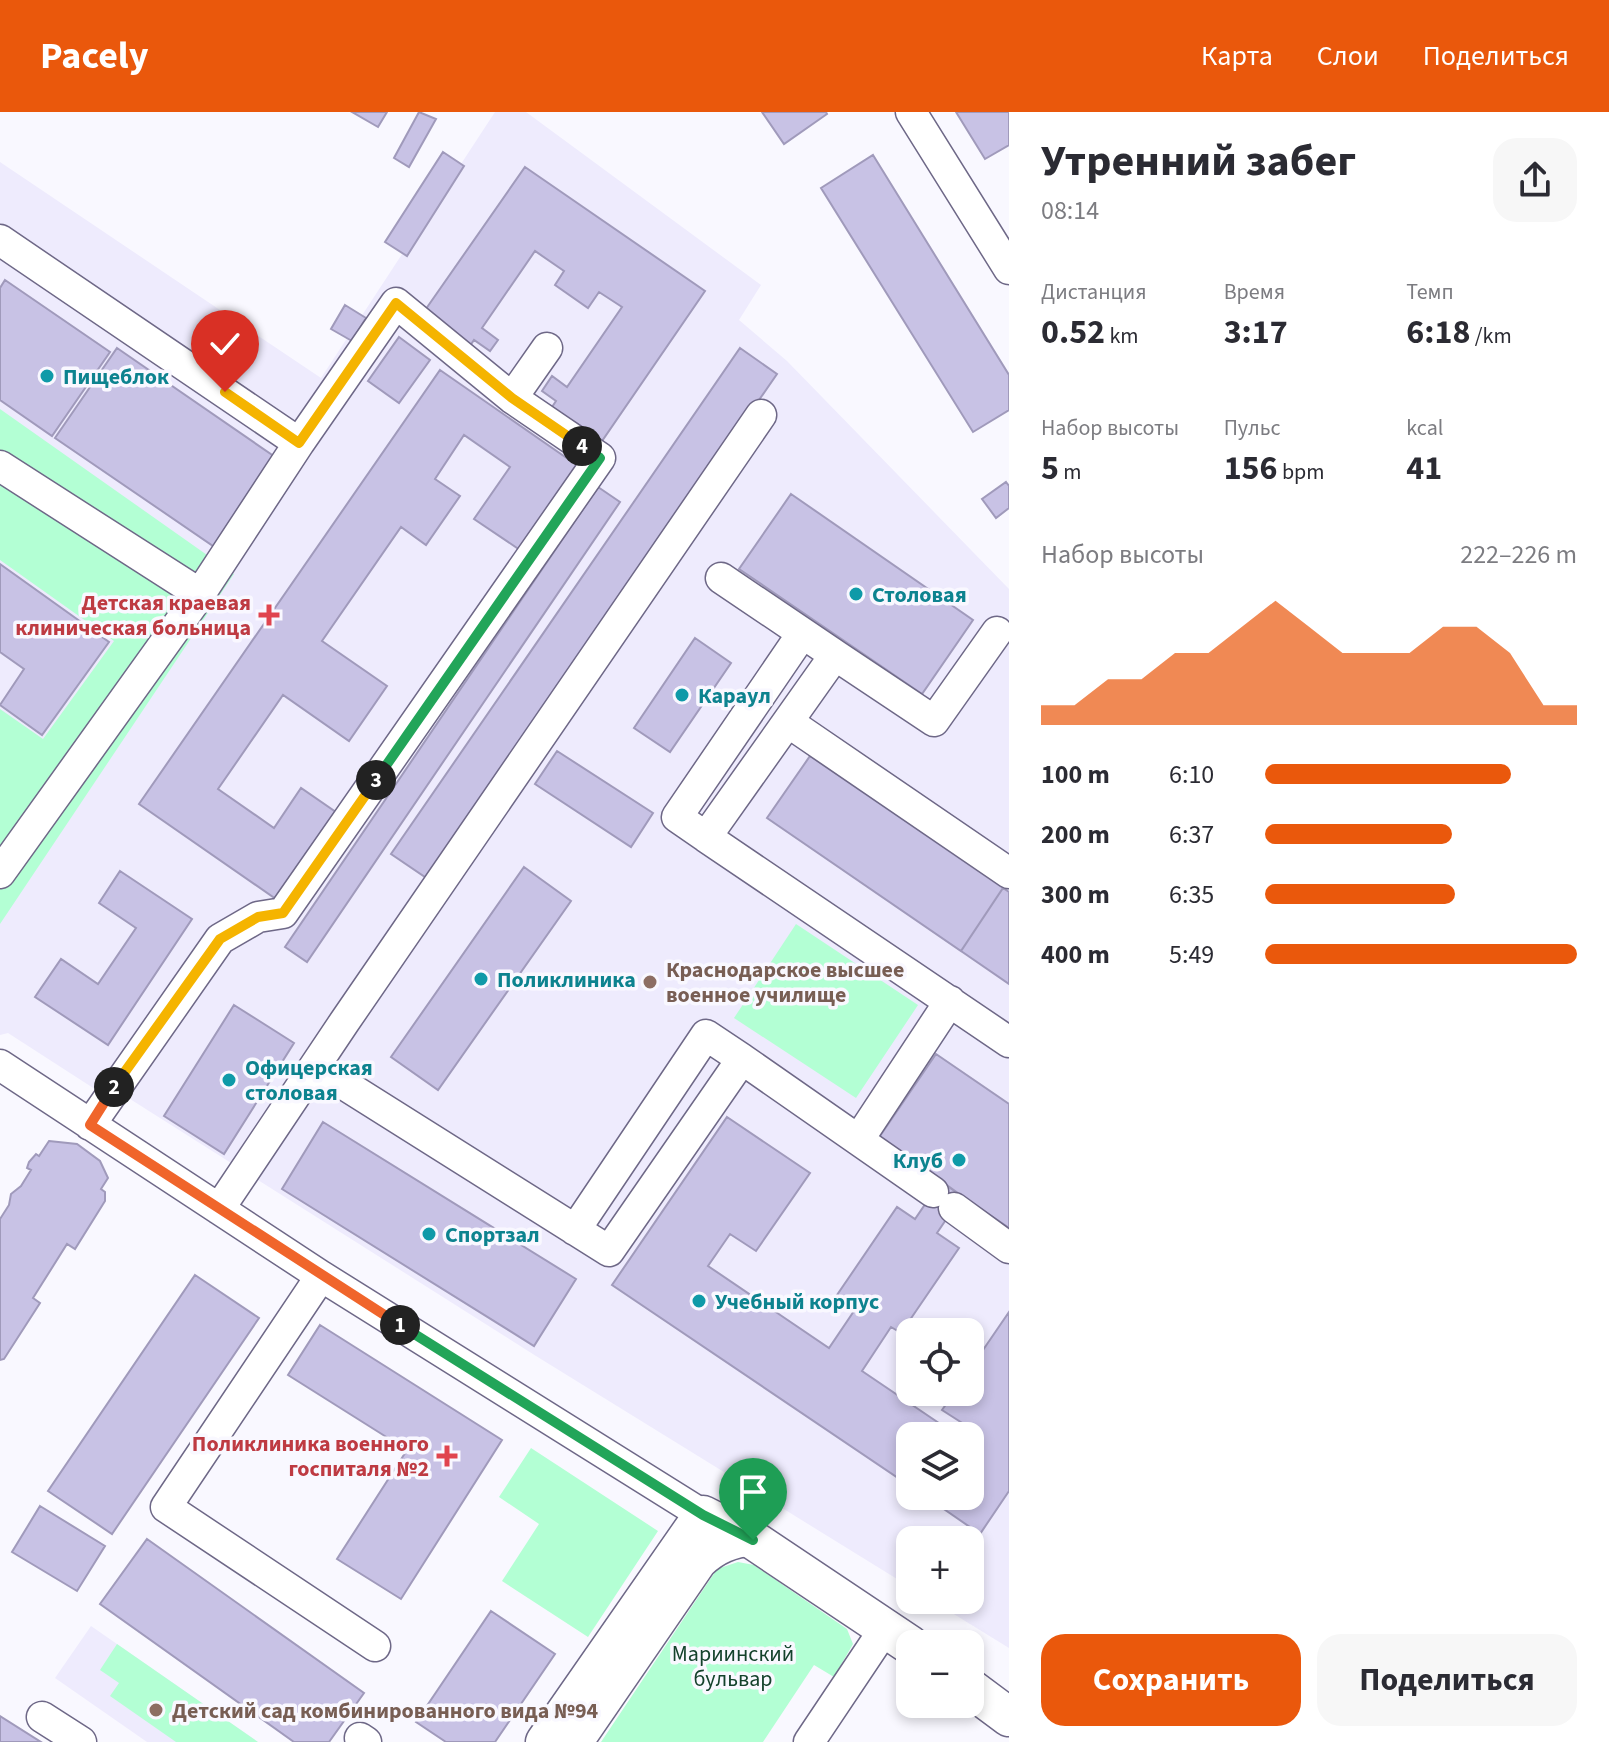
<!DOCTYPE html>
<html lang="ru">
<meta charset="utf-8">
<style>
body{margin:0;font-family:"Source Sans 3",sans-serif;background:#f7f7f7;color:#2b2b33;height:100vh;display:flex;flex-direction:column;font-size:30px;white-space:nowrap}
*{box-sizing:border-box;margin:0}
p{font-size:26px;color:#7c7c81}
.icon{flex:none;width:44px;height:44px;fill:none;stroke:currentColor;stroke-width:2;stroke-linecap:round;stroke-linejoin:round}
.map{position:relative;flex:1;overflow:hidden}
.details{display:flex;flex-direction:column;background:#fff;width:600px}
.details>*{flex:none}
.tools{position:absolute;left:896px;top:1206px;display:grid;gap:16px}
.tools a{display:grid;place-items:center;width:88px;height:88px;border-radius:16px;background:#fff;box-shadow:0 4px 12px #0003;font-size:40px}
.pin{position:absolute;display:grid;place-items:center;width:68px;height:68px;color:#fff;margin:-82px -34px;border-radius:50% 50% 50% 0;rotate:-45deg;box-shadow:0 0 8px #0007}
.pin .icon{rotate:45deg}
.km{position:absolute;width:40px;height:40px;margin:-20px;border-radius:50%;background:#222;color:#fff;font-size:22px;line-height:40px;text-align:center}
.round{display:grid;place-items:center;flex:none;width:84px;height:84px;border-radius:24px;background:#f7f7f7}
.summary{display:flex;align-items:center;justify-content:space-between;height:136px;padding:0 32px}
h1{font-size:44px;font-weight:700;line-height:60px}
.stats{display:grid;grid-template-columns:repeat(3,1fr);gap:12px;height:136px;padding:8px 32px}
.stats div{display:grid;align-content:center}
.stats b{font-size:34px;font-weight:700}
.stats small{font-size:22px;font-weight:400}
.stats p{font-size:22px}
.chart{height:224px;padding:16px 32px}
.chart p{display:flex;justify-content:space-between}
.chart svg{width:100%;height:144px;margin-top:8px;fill:#ea580c;opacity:.7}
.action{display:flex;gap:16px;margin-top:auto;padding:16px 32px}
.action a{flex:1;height:92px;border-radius:24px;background:#ea580c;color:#fff;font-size:32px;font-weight:700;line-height:92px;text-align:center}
.action a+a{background:#f7f7f7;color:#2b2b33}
ul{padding:0 32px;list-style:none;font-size:26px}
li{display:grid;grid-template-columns:128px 96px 1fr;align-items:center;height:60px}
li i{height:20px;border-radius:10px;background:#ea580c}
header{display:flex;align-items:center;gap:48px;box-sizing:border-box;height:112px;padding:0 40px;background:#ea580c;color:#fff}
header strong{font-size:38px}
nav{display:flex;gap:44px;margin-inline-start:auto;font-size:28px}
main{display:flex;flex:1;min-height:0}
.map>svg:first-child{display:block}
</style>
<header>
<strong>Pacely</strong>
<nav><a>Карта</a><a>Слои</a><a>Поделиться</a></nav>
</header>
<main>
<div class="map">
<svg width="1009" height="1630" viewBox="0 0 1009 1630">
<rect width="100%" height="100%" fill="#f9f8ff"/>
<path fill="#eeebfd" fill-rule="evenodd" d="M495 0H526L761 173 739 208 787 249 1009 477V1536L931 1488H970V1428H910V1475L536 1244 130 987 118 992 8 921 0 923V50L321 266ZM910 1220H970V1280H910ZM910 1324H970V1384H910Z
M91 1514 258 1630H147L55 1566Z"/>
<path fill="#b3ffd4" d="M0 297 234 462 0 812V597L43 627 114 529 0 448Z
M796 812 918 893 856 986 734 906Z
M531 1336 658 1419 588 1525 502 1469 539 1412 499 1385Z
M738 1450 754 1453 847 1517 853 1532 834 1565 814 1553 763 1630H601L717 1457Z
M117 1532 258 1630H176L110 1584 119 1571 100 1558Z"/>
<path fill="#c8c2e5" stroke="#a09abb" stroke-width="2" d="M352 0H387L378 15Z
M419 0 436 7 409 55 394 46Z
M762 0H826L827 2 784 32Z
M956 0H1009V33L985 47Z
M443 40 464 54 407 144 385 130Z
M873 43 1009 263V298L973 320 821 76Z
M525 55 705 179 602 329 576 311 572 317 548 301 556 289 542 279 552 264 567 275 622 195 599 180 588 196 555 173 564 159 535 139 482 216 498 228 490 239 474 228 465 241 421 204Z
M5 168 110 240 52 324 0 288V176Z
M345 193 366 206 352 229 331 217Z
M399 225 430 248 399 291 368 269Z
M117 236 278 347 216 436 55 326Z
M740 236 777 262 428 767 391 742Z
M440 258 581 356 523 440 474 407 510 355 464 323 435 367 460 384 426 433 401 415 322 529 387 574 349 629 283 583 218 677 274 716 301 676 346 707 286 794 139 692Z
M1006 370 1009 374V396L996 406 982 387Z
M598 375 620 390 307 850 285 835Z
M791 382 973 508 922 582 739 457Z
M0 452 109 530 42 623 0 593 24 557 0 540Z
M695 526 731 551 670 640 634 616Z
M557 639 653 701 631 735 535 672Z
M810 644 1003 776 961 839 767 706Z
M524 755 571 789 438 978 391 945Z
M120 759 192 807 108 933 35 885 61 847 98 872 136 816 99 791Z
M1003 776 1009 780V872L961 839Z
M234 893 294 931 224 1042 164 1004Z
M936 942 1009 992V1116L878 1027Z
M727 1005 810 1061 756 1139 730 1122 708 1154 829 1236 856 1196 837 1183 897 1095 915 1107 941 1069 962 1084 937 1121 959 1136 901 1221 891 1215 862 1259 958 1324H910V1374L612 1173Z
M323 1010 576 1167 534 1234 282 1077Z
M49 1029 77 1032 100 1049 108 1066 101 1077 105 1080V1089L75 1137 67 1132 33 1186 40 1191 4 1247 0 1248V1107L9 1093 11 1082 21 1074 31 1058 27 1056 29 1050 36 1042 39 1044Z
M195 1163 259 1206 112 1422 48 1379Z
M1009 1200V1379L980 1422 925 1384H970V1324H964L970 1316 942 1298 955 1280H970V1257Z
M320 1213 502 1328 401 1487 337 1447 407 1338 288 1263Z
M40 1394 105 1434 77 1479 12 1440Z
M147 1427 364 1581 329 1630H294L100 1492Z
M491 1499 555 1542 495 1630H446L416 1610Z
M0 1604 41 1630H0Z"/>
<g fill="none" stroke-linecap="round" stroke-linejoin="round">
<defs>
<path id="minor" d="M911 0 1009 157
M0 128 299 331
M512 286 547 236
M0 354 200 482
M721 466 835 543 706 725 1009 930
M835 543 934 609 997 520
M788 610 1009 761
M706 725 677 705 802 522
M0 761 200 482 299 331 396 191 512 286 600 346 283 801 258 805 220 827 90 1013
M0 953 321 1164 703 1403
M315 954 609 1139 742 947 933 1080
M859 1027 950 889
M954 1096 1009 1136
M219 1097 345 909 761 303
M575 1118 706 923 742 947
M321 1164 166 1395 375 1534
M42 1605 81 1630
M360 1626 366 1630
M578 1630 701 1451C717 1436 731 1431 753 1428
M809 1630 886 1515"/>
<path id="major" d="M970 1576 1009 1605
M545 1630 703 1403 753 1428 910 1533"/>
</defs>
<use href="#minor" stroke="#6e6887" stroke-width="33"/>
<use href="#major" stroke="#6e6887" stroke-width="41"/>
<use href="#minor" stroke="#fff" stroke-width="30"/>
<use href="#major" stroke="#fff" stroke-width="38"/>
</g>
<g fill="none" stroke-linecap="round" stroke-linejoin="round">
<defs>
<path id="split-1" d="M400 1213 703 1403 753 1428"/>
<path id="split-2" d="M114 975 90 1013 400 1213"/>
<path id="split-3" d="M114 975 220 827 258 805 283 801 376 668"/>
<path id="split-4" d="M376 668 600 346 582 334"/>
<path id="split-5" d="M225 280 299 331 396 191 512 286 582 334"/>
</defs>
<use href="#split-1" stroke="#fff" stroke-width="16"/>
<use href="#split-2" stroke="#fff" stroke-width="16"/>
<use href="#split-3" stroke="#fff" stroke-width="16"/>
<use href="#split-4" stroke="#fff" stroke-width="16"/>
<use href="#split-5" stroke="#fff" stroke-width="16"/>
<use href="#split-1" stroke="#22a559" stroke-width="10"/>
<use href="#split-2" stroke="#f0652b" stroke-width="10"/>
<use href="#split-3" stroke="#f5b400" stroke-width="10"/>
<use href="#split-4" stroke="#22a559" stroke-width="10"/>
<use href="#split-5" stroke="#f5b400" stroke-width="10"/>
</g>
<g fill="#0f9aa8" stroke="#f9f8ff" stroke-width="3">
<circle cx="47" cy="264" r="8"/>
<circle cx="856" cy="482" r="8"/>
<circle cx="682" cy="583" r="8"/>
<circle cx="481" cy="867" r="8"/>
<circle cx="229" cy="968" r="8"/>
<circle cx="959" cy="1048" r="8"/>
<circle cx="429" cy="1122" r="8"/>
<circle cx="699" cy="1189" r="8"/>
</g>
<g fill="#e0444e" stroke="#f9f8ff" stroke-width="3">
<path d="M265 491h8v8h8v8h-8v8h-8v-8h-8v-8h8z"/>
<path d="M443 1332h8v8h8v8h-8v8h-8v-8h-8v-8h8z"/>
</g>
<g fill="#8d6e63" stroke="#f9f8ff" stroke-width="3">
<circle cx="650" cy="870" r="8"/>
<circle cx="156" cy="1598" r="8"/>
</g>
<g text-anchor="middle" stroke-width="7" stroke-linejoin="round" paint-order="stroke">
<g font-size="22" font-weight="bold" fill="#0d838f" stroke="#f9f8ff" text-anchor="start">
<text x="63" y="272">Пищеблок</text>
<text x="872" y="490">Столовая</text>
<text x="698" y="591">Караул</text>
<text x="497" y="875">Поликлиника</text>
<text x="245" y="963">Офицерская<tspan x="245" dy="25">столовая</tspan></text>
<text x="943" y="1056" text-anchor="end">Клуб</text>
<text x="445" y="1130">Спортзал</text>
<text x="715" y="1197">Учебный корпус</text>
</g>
<g font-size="22" font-weight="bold" fill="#be3a42" stroke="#f9f8ff" text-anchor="end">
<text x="251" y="498">Детская краевая<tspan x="251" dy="25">клиническая больница</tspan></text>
<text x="429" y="1339">Поликлиника военного<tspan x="429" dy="25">госпиталя №2</tspan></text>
</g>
<g font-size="22" font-weight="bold" fill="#785e54" stroke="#f9f8ff" text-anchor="start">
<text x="666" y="865">Краснодарское высшее<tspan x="666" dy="25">военное училище</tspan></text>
<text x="172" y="1606">Детский сад комбинированного вида №94</text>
</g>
<g font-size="22" fill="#14422c" stroke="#f9f8ff">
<text x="733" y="1549">Мариинский<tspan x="733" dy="25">бульвар</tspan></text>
</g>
</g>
</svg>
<div class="tools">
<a><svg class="icon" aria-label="locate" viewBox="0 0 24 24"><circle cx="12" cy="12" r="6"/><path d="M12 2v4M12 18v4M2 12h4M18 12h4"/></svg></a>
<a><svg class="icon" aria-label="layers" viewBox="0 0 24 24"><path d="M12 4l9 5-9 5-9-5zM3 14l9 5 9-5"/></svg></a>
<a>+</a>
<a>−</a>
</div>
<div class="pin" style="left:753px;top:1428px;background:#1e9e55"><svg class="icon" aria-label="arrive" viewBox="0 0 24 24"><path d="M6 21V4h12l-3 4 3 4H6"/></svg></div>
<div class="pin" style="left:225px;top:280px;background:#d93025"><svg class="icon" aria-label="check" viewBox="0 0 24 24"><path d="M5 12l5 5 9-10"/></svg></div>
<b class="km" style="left:400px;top:1213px">1</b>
<b class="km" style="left:114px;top:975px">2</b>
<b class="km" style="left:376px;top:668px">3</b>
<b class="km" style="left:582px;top:334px">4</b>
</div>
<section class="details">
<div class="summary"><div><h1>Утренний забег</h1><p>08:14</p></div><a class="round"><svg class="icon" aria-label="share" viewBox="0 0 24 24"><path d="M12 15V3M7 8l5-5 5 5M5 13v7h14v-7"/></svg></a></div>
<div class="stats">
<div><p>Дистанция</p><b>0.52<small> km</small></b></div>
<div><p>Время</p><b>3:17</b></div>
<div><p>Темп</p><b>6:18<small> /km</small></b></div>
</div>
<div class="stats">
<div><p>Набор высоты</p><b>5<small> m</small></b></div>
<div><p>Пульс</p><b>156<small> bpm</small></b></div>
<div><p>kcal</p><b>41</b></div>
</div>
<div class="chart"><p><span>Набор высоты</span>222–226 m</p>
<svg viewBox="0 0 160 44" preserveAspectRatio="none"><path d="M0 44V38L10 38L20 30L30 30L40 22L50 22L60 14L70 6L80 14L90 22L100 22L110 22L120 14L130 14L140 22L150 38L160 38V44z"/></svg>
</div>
<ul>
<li><b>100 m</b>6:10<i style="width:79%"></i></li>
<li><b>200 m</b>6:37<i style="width:60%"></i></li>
<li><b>300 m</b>6:35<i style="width:61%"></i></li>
<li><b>400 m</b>5:49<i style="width:100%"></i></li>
</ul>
<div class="action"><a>Сохранить</a><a>Поделиться</a></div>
</section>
</main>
